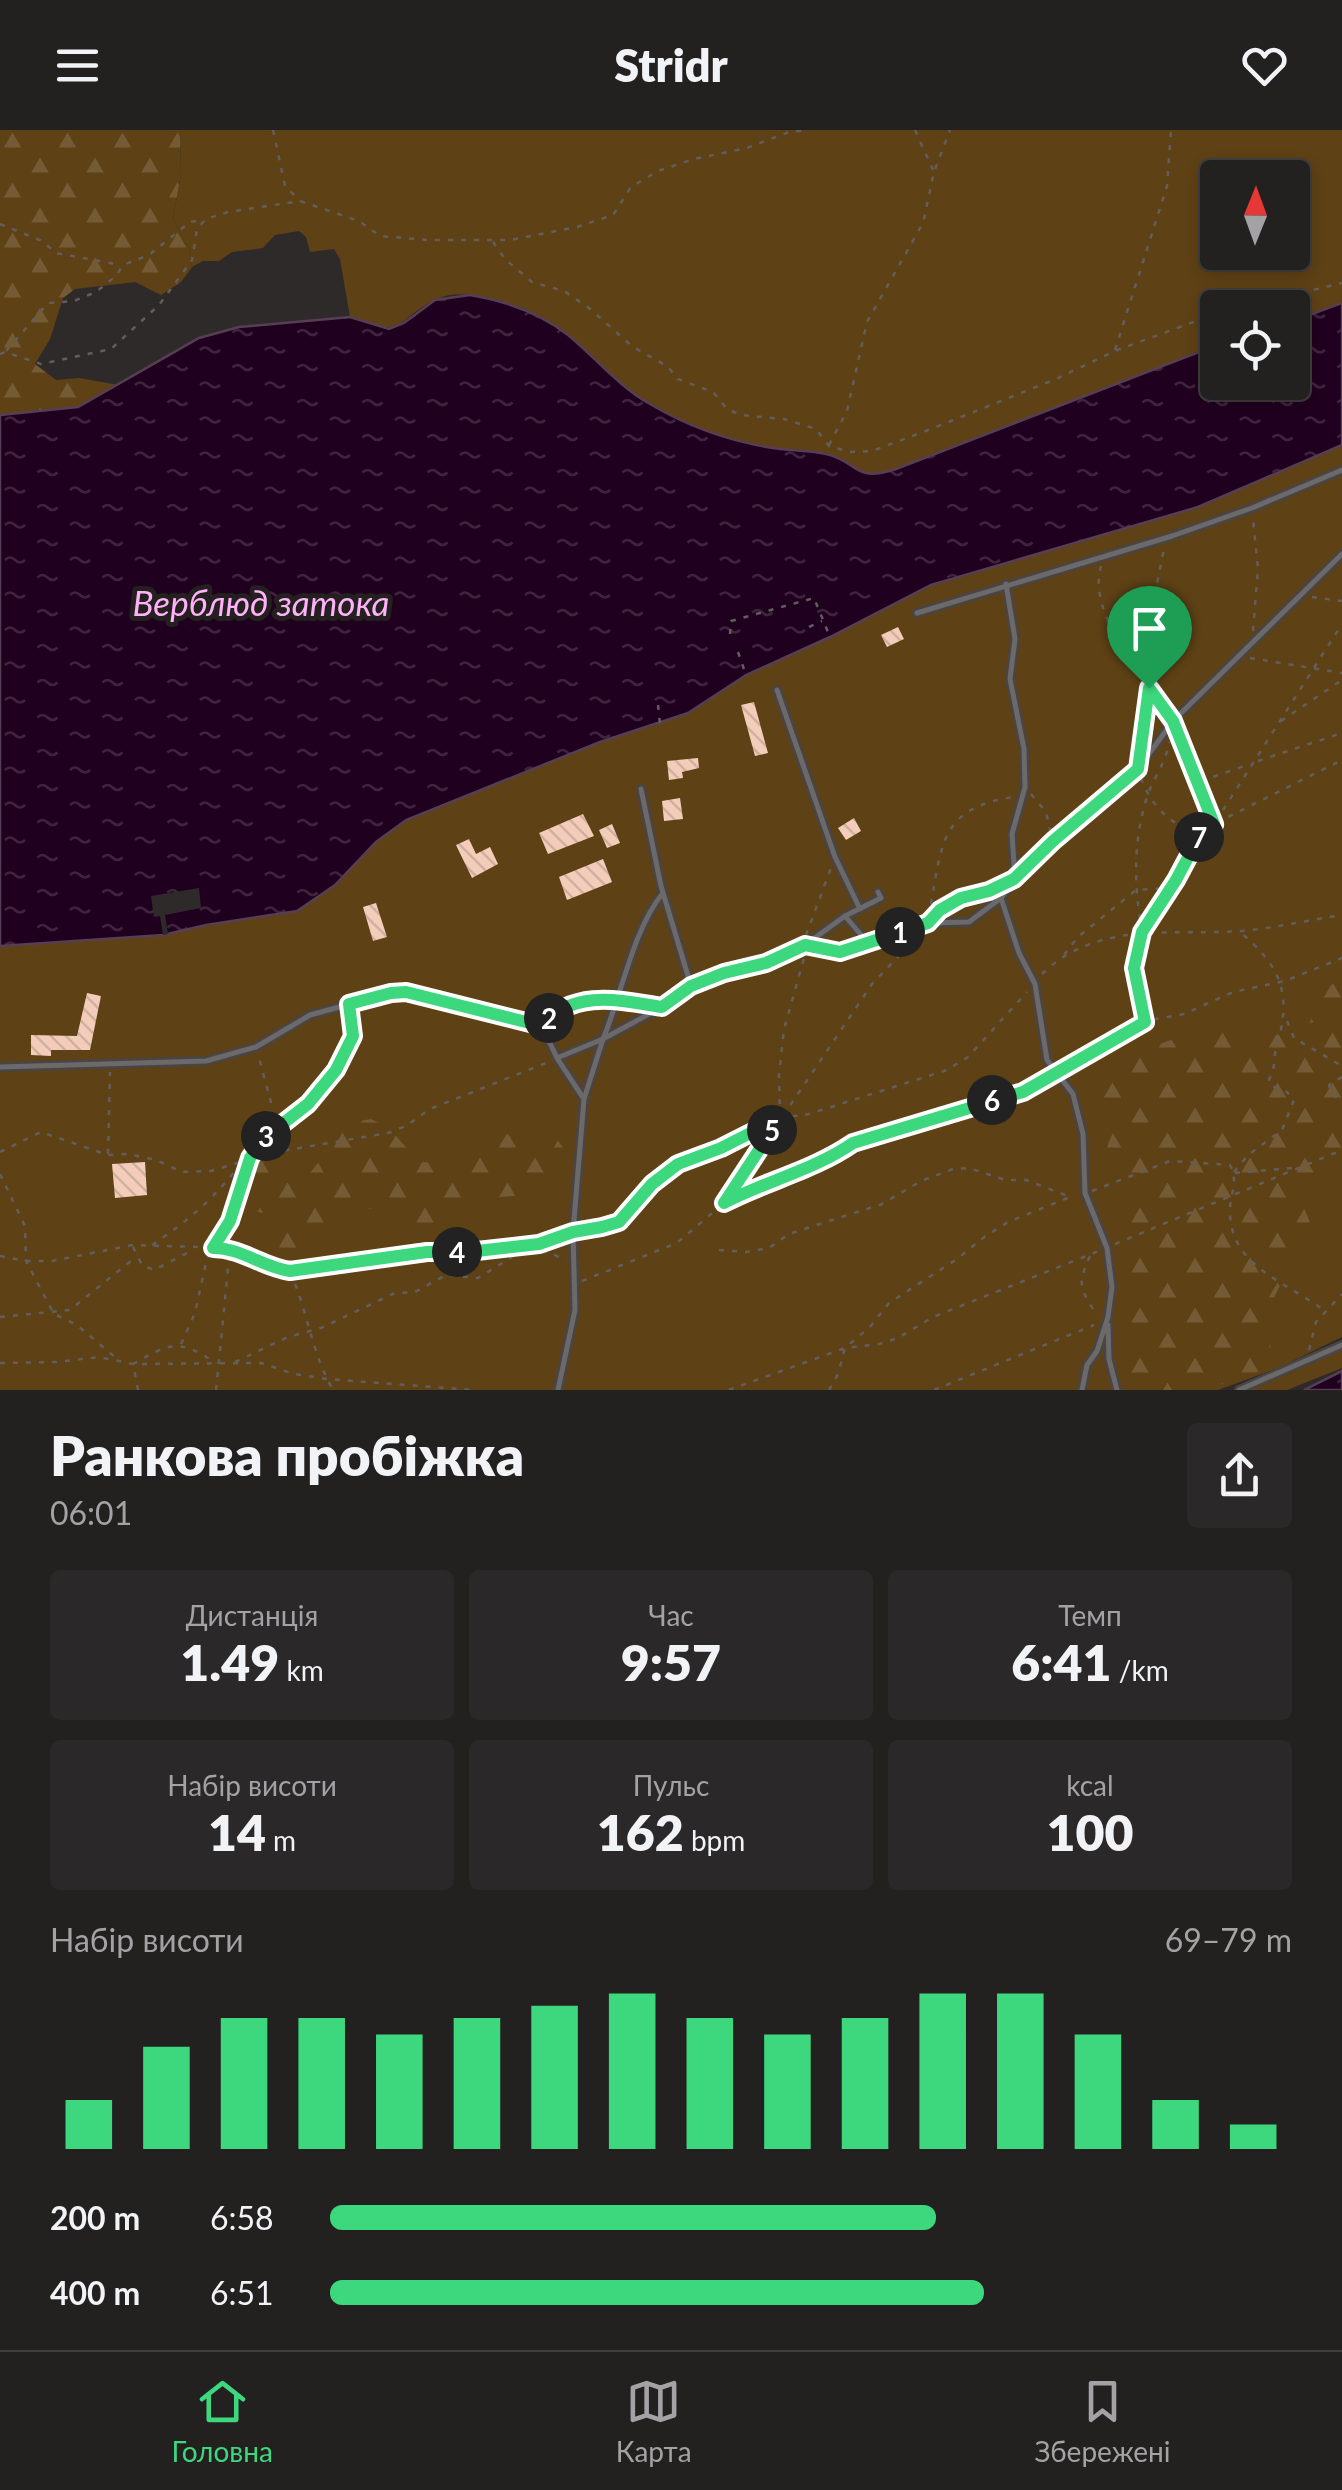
<!DOCTYPE html>
<html lang="uk">
<meta charset="utf-8">
<style>
body{margin:0;font-family:Lato,sans-serif;background:#2b2829;color:#f1f3f6;height:100vh;display:flex;flex-direction:column;font-size:38px;white-space:nowrap}
*{box-sizing:border-box;margin:0}
p{font-size:32px;color:#a3a3a5}
.icon{flex:none;width:55px;height:55px;fill:none;stroke:currentColor;stroke-width:2;stroke-linecap:round;stroke-linejoin:round}
.map{position:relative;height:1260px;overflow:hidden}
.sheet{display:flex;flex-direction:column;background:#232020;flex:1}
.sheet>*{flex:none}
.needle{width:65px;rotate:1deg}
.fabs{position:absolute;left:1200px;top:30px;display:grid;gap:20px}
.fabs a{display:grid;place-items:center;width:110px;height:110px;border-radius:10px;background:#232020;box-shadow:0 5px 15px #0003,0 0 0 2px #403e3e;font-size:50px}
.pin{position:absolute;display:grid;place-items:center;width:85px;height:85px;color:#fff;margin:-102px -42px;border-radius:50% 50% 50% 0;rotate:-45deg;box-shadow:0 0 10px #0007}
.pin .icon{rotate:45deg}
.km{position:absolute;width:50px;height:50px;margin:-25px;border-radius:50%;background:#222;color:#fff;font-size:28px;line-height:50px;text-align:center}
.round{display:grid;place-items:center;flex:none;width:105px;height:105px;border-radius:10px;background:#2b2829}
.summary{display:flex;align-items:center;justify-content:space-between;height:170px;padding:0 50px}
h1{font-size:55px;font-weight:800;line-height:75px}
.figures{display:grid;grid-template-columns:repeat(3,1fr);gap:15px;height:170px;padding:10px 50px}
.figures div{display:grid;align-content:center;border-radius:10px;background:#2b2829;text-align:center}
.figures b{font-size:50px;font-weight:800}
.figures small{font-size:28px;font-weight:400}
.figures p{font-size:28px}
.chart{height:280px;padding:20px 50px}
.chart p{display:flex;justify-content:space-between}
.chart svg{width:100%;height:180px;margin-top:10px;stroke:#3dd77e;stroke-width:6}
ul{padding:0 50px;list-style:none;font-size:32px}
li{display:grid;grid-template-columns:160px 120px 1fr;align-items:center;height:75px}
li i{height:25px;border-radius:12px;background:#3dd77e}
header{display:flex;justify-content:space-between;align-items:center;height:130px;padding:0 50px;background:#232020;font-size:45px;font-weight:800}
.menu{display:flex;justify-content:space-around;align-items:center;height:140px;border-top:2px solid #403e3e;background:#232020;font-size:28px;color:#a3a3a5}
.menu a{display:grid;justify-items:center;gap:5px}
.menu .on{color:#3dd77e}
.map>svg:first-child{display:block}
</style>
<header><svg class="icon" aria-label="menu" viewBox="0 0 24 24"><path d="M4 6h16M4 12h16M4 18h16"/></svg>Stridr<svg class="icon" aria-label="heart" viewBox="0 0 24 24"><path d="M12 20l-8-8c-3-5 5-10 8-4 3-6 11-1 8 4z"/></svg></header>
<div class="map">
<svg width="1342" height="1260" viewBox="0 0 1342 1260">
<defs>
<pattern id="forest-firs" width="22" height="20" patternUnits="userSpaceOnUse" patternTransform="scale(2.5)"><rect width="22" height="20" fill="#5e4115"/><path d="M5 1l3.5 6h-7zM16 11l3.5 6h-7z" fill="#745b36"/></pattern>
<pattern id="water-ripples" width="26" height="14" patternUnits="userSpaceOnUse" patternTransform="scale(2.5)"><rect width="26" height="14" fill="#20001f"/><path d="M2 4q2-2 4 0t4 0M15 11q2-2 4 0t4 0" fill="none" stroke="#40243e"/></pattern>
<pattern id="building-back-hatch" width="6" height="6" patternUnits="userSpaceOnUse" patternTransform="scale(2.5)"><rect width="6" height="6" fill="#f4cdba"/><path d="M-1 5l2 2M0 0l6 6M5-1l2 2" fill="none" stroke="#d0b0a1"/></pattern>
</defs>
<rect width="100%" height="100%" fill="#2f2a2a"/>
<path fill="#5e4115" fill-rule="evenodd" d="M180 0H1342V173L1293 191 1292 178H1218L1217 215 896 339C853 353 861 332 826 324 809 320 791 321 774 318 725 309 674 293 633 264 595 238 569 199 526 180 501 170 463 157 437 169 392 190 409 210 350 187L340 129 334 119 310 122 306 107 299 101 275 105 263 118 232 122 219 131H203L192 137 189 118 173 89 181 44ZM1218 48H1292V122H1218Z
M1342 315V1207L1278 1238 1218 1260H0V816L163 805 206 795 297 781 335 755 376 712 406 690 600 612 688 583 746 545 830 507 931 455 1198 377Z
M1342 1218V1238L1287 1260H1246Z"/>
<path fill="url(#forest-firs)" d="M0 0H180L181 44 173 89 189 118 192 137 181 152 161 165 135 152 75 159 63 168 50 209 35 234 56 250 79 248 118 255 78 277 0 285Z
M1342 850V1037L1294 1056 1310 1092 1274 1168 1269 1238 1205 1260H1131C1110 1198 1136 1130 1122 1066 1114 1028 1093 1042 1117 994L1102 963 1108 933 1212 895 1276 905 1308 895 1329 856Z
M371 989 389 998 419 1032C463 1034 448 1030 483 1011 503 1001 531 1004 553 1004L567 1023V1050L547 1063 501 1067 419 1103 392 1102 375 1079 346 1078 323 1098 306 1121 286 1123 272 1111 276 1095 268 1084 250 1080 244 1090H238V1076L257 1033 267 1029 278 1032 303 1052 349 993Z"/>
<path fill="url(#water-ripples)" stroke="#563e54" stroke-width="2.5" d="M470 165C505 171 540 183 568 205 596 228 618 256 650 274 689 297 735 313 780 319 795 321 811 320 826 324 860 332 853 353 896 339L1217 215 1218 252H1292L1293 191 1342 173V315L1198 377 931 455 830 507 746 545 688 583 600 612 406 690 376 712 335 755 297 781 206 795 163 805 0 816V285L78 277 199 208 239 197 350 187 389 199 404 193 435 170Z
M1342 1241V1260H1304Z"/>
<path fill="#2f2a2a" d="M199 758 201 778 165 785 168 804 163 805 160 786 154 787 151 766Z"/>
<path fill="url(#building-back-hatch)" d="M898 497 904 509 887 517 881 505Z
M754 572 768 623 755 626 741 575Z
M698 628 699 638 682 642 683 648 669 650 667 631Z
M680 668 683 689 664 691 662 671Z
M583 684 594 706 548 724 539 703Z
M854 688 861 701 846 710 838 698Z
M612 694 620 713 607 718 599 700Z
M469 709 476 724 490 717 498 734 472 748 456 715Z
M603 729 612 752 567 770 559 747Z
M376 773 387 807 373 811 363 777Z
M87 863 101 866 90 920H51V926L31 925V905L77 906Z
M145 1032 147 1065 115 1068 112 1034Z"/>
<g fill="none" stroke-linecap="round" stroke-linejoin="round">
<defs>
<path id="lane" d="M1006 454 1015 509 1010 549 1024 619 1025 657 1012 704 1015 749 1001 768 1019 823 1035 854 1047 930 1073 964 1083 1004 1085 1063 1107 1118 1112 1157 1108 1187 1097 1221 1087 1235 1082 1260
M917 483 1172 406 1252 378 1342 340
M777 560 835 727 860 779
M641 659 661 756 691 856
M845 786 868 813
M928 793 969 792 1001 768
M805 815 840 822 928 793 940 780 961 768 989 761 1015 749 1053 711 1138 639 1173 591 1342 424
M542 896 557 928 584 969
M557 928 603 909C622 864 633 799 663 763
M0 937 206 931 256 917 310 885 391 863 406 862 475 877 542 896C573 859 620 870 662 877
M1108 1195 1109 1229 1117 1260
M558 1260 575 1180 573 1102 584 969 603 909 662 877 691 856 724 843 766 833 805 815 845 786 881 768 878 762
M1239 1260 1342 1215"/>
</defs>
<use href="#lane" stroke="#494545" stroke-width="10"/>
<path stroke="#635e5e" stroke-width="2.5" stroke-dasharray="5 8" stroke-linecap="butt" d="M273 0 285 56 300 71
M915 0 933 40
M0 94 42 111 56 123 121 135
M493 112 505 129 532 152 564 161 589 178 633 217 667 236 678 249 713 262 727 279 741 285 784 289 816 299 829 316 850 322 872 321 931 299 1056 249 1115 221 1218 183
M1238 178 1342 153
M1115 220 1167 56 1171 0
M6 221 48 173 74 171 96 162 116 146 123 135 149 125 190 92 204 90
M0 224 5 222 41 234 111 219 159 175 192 130 197 99 206 89 228 82 300 71 359 91 380 106 428 110H510L577 97 613 85 631 57 658 41 694 29 747 18 789 2 809 0
M829 315 847 281 867 192 923 93 934 42 950 0
M1101 436C1087 482 1142 548 1167 583
M1312 467 1342 471
M809 497 822 491
M1253 501 1258 439 1253 389
M730 504 731 491 814 468 830 507
M738 522 746 545
M1126 522 1133 505 1151 483 1164 419
M1250 528 1342 543
M658 575 660 594
M1281 591 1342 550
M1176 599 1214 693
M1141 621 1149 559
M1258 631 1342 603
M1141 648C1151 677 1172 695 1200 705
M1201 651 1250 634
M1031 664 1046 682 1050 700
M1216 691 1342 494
M931 774C942 711 942 678 1013 667
M1142 802C1134 756 1133 715 1146 670 1152 649 1166 634 1169 612
M806 805 831 738
M1064 825 1078 807 1136 760 1170 758
M1042 844C1098 790 1171 806 1242 801 1275 798 1309 790 1342 785
M1145 889C1126 817 1139 811 1176 752 1189 730 1194 709 1214 694L1342 630
M1287 891 1294 908 1342 936
M1063 939 1145 891 1184 884 1233 862 1285 851 1342 828
M1342 947 1329 955 1331 964 1342 971
M780 987 779 945 784 899 804 828
M264 1008C294 984 347 946 353 906 354 899 351 889 350 882
M0 1022 41 1002 108 1025 128 1024 156 1030 182 1042 211 1041 270 1023 388 1003 406 996 430 979 551 931
M108 1024 110 942
M1234 1042 1248 1025 1282 1000 1294 970 1285 960 1271 956 1269 949C1276 939 1273 930 1276 919 1292 866 1283 838 1240 802
M1235 1043 1292 1038
M0 1044 25 1096 26 1131 54 1184 77 1195 116 1228
M1092 1061 1170 1031 1230 1035C1239 1052 1230 1063 1230 1081 1229 1136 1288 1153 1325 1181
M725 1072 872 854 916 808
M581 1101 619 1092 635 1078 652 1054 678 1034 721 1018 780 988 809 984 947 940 968 927 1027 862
M1115 1114 1342 1020
M152 1115C187 1092 216 1067 241 1033
M133 1117 142 1135 154 1140 193 1120
M516 1118 551 1123 566 1131
M719 1120 746 1122 769 1118 789 1104 882 1074 921 1051 953 1039 969 1038 1005 1050H1026L1068 1066
M0 1126 26 1131H52L133 1115 230 1118 275 1138 290 1141 427 1122 468 1123 505 1118 564 1106
M1090 1126C1076 1157 1081 1158 1097 1186
M290 1142C308 1181 311 1222 333 1260
M582 1151 677 1113 724 1073 749 1060 830 1029 853 1013 1023 962 1047 948
M0 1187 70 1180 137 1126
M181 1214 195 1183 207 1128 230 1091 249 1028 263 1009 271 972 259 928
M1309 1220 1316 1192 1342 1164
M235 1232 288 1207 321 1198 395 1163 415 1162 446 1145 478 1148 525 1119
M0 1233 56 1232 99 1227 133 1234 261 1233 294 1244 327 1249 473 1260
M138 1260 133 1234C170 1213 178 1208 216 1233
M216 1260 230 1119
M729 1260 845 1218 870 1197 889 1173 957 1129 983 1108 1008 1092 1075 1065
M829 1260 838 1244 845 1218 879 1214 898 1208 933 1187 1099 1121
M934 1260 1094 1195"/>
<use href="#lane" stroke="#6c696a" stroke-width="5"/>
</g>
<g fill="none" stroke-linecap="round" stroke-linejoin="round">
<defs>
<path id="route" d="M1149 558 1173 591 1214 694 1200 705 1176 750 1142 802 1134 838 1145 892 1023 962 853 1013C814 1040 766 1051 724 1073L780 988 721 1018 678 1034 652 1054 619 1092 602 1097 573 1102 539 1114 468 1122H427L290 1141C262 1137 242 1118 213 1118L230 1091 250 1028 263 1009 308 974 336 940 353 906 349 874 391 863 406 862 542 896C573 859 619 870 662 877L691 856 724 843 766 833 805 815 840 822 928 793 940 780 961 768 989 761 1014 749 1053 711 1138 639Z"/>
</defs>
<use href="#route" stroke="#fff" stroke-width="20"/>
<use href="#route" stroke="#3dd77e" stroke-width="12"/>
</g>
<g text-anchor="middle" stroke-width="10" stroke-linejoin="round" paint-order="stroke">
<g font-size="35" font-style="italic" fill="#ffb2f9" stroke="#252020">
<text x="261" y="486">Верблюд затока</text>
</g>
</g>
</svg>
<div class="fabs">
<a><svg class="needle" viewBox="-14 -14 28 28"><path d="M0-13l5 13h-10z" fill="#e53935"/><path d="M0 13l5-13h-10z" fill="#a3a3a5"/></svg></a>
<a><svg class="icon" aria-label="locate" viewBox="0 0 24 24"><circle cx="12" cy="12" r="6"/><path d="M12 2v4M12 18v4M2 12h4M18 12h4"/></svg></a>
</div>
<div class="pin" style="left:1149px;top:558px;background:#1e9e55"><svg class="icon" aria-label="arrive" viewBox="0 0 24 24"><path d="M6 21V4h12l-3 4 3 4H6"/></svg></div>
<b class="km" style="left:900px;top:802px">1</b>
<b class="km" style="left:549px;top:888px">2</b>
<b class="km" style="left:266px;top:1006px">3</b>
<b class="km" style="left:457px;top:1122px">4</b>
<b class="km" style="left:772px;top:1000px">5</b>
<b class="km" style="left:992px;top:970px">6</b>
<b class="km" style="left:1199px;top:707px">7</b>
</div>
<section class="sheet">
<div class="summary"><div><h1>Ранкова пробіжка</h1><p>06:01</p></div><a class="round"><svg class="icon" aria-label="share" viewBox="0 0 24 24"><path d="M12 15V3M7 8l5-5 5 5M5 13v7h14v-7"/></svg></a></div>
<div class="figures">
<div><p>Дистанція</p><b>1.49<small> km</small></b></div>
<div><p>Час</p><b>9:57</b></div>
<div><p>Темп</p><b>6:41<small> /km</small></b></div>
</div>
<div class="figures">
<div><p>Набір висоти</p><b>14<small> m</small></b></div>
<div><p>Пульс</p><b>162<small> bpm</small></b></div>
<div><p>kcal</p><b>100</b></div>
</div>
<div class="chart"><p><span>Набір висоти</span>69–79 m</p>
<svg viewBox="0 0 160 44" preserveAspectRatio="none"><path d="M5 44V32M15 44V19M25 44V12M35 44V12M45 44V16M55 44V12M65 44V9M75 44V6M85 44V12M95 44V16M105 44V12M115 44V6M125 44V6M135 44V16M145 44V32M155 44V38"/></svg>
</div>
<ul>
<li><b>200 m</b>6:58<i style="width:63%"></i></li>
<li><b>400 m</b>6:51<i style="width:68%"></i></li>
</ul>
</section>
<nav class="menu">
<a class="on"><svg class="icon" aria-label="home" viewBox="0 0 24 24"><path d="M3 11l9-7 9 7M6 9v11h12V9"/></svg>Головна</a>
<a><svg class="icon" aria-label="map" viewBox="0 0 24 24"><path d="M3 6l6-2 6 2 6-2v14l-6 2-6-2-6 2zM9 4v14M15 6v14"/></svg>Карта</a>
<a><svg class="icon" aria-label="saved" viewBox="0 0 24 24"><path d="M7 4h10v16l-5-4-5 4z"/></svg>Збережені</a>
</nav>
